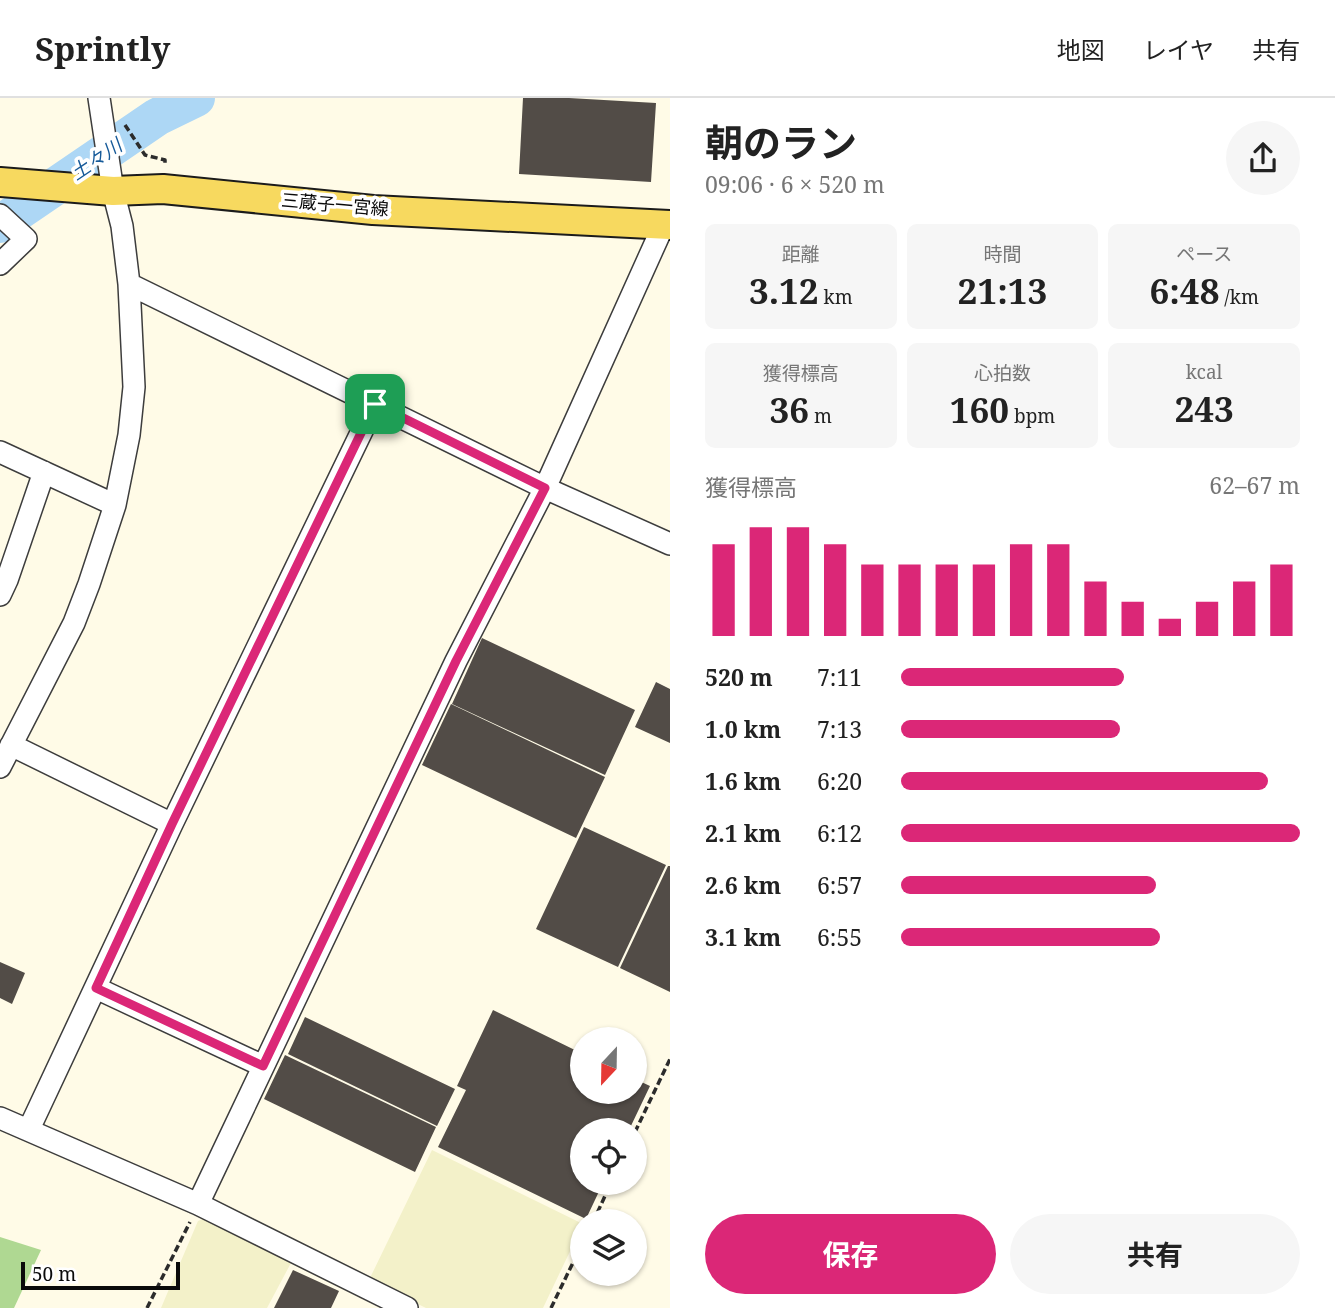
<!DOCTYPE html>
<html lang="ja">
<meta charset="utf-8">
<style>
body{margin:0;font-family:"Noto Serif","Noto Sans JP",serif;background:#f6f6f6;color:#222;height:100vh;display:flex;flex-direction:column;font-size:26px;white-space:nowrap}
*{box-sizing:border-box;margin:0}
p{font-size:23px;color:#767676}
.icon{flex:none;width:38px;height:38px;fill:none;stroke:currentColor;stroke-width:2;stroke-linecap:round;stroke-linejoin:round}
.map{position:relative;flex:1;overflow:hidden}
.panel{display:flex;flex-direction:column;background:#fff;width:665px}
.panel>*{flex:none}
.needle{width:46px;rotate:202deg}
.buttons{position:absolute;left:570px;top:929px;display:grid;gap:14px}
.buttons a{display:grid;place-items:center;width:77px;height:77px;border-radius:50%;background:#fff;box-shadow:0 2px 5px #0004;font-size:35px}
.scale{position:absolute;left:21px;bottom:18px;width:159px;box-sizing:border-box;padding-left:7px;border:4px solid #0a0a0a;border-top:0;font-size:19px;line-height:24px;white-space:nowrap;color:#0a0a0a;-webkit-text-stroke:5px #fff;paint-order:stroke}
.pin{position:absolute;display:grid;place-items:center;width:60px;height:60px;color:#fff;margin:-30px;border-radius:14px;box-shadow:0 4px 10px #0006}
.round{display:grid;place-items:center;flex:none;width:74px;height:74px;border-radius:37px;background:#f6f6f6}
.headline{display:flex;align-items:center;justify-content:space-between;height:119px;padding:0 35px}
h1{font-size:38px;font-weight:700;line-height:52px}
.figures{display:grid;grid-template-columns:repeat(3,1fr);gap:10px;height:119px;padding:7px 35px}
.figures div{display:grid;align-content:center;border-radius:10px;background:#f6f6f6;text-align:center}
.figures b{font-size:35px;font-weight:700}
.figures small{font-size:19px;font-weight:400}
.figures p{font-size:19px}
.chart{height:196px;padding:14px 35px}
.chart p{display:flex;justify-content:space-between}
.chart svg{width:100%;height:126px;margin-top:7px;stroke:#db2777;stroke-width:6}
.action{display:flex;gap:14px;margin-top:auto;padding:14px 35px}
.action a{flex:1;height:80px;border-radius:42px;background:#db2777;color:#fff;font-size:28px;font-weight:700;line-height:80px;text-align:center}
.action a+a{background:#f6f6f6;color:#222}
ul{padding:0 35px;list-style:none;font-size:23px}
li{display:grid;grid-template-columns:112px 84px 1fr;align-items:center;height:52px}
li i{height:18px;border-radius:9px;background:#db2777}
header{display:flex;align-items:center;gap:42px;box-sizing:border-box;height:98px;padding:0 35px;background:#fff;border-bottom:2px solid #e0e0e0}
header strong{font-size:33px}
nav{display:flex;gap:38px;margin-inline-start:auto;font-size:24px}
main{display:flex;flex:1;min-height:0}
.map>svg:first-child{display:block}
</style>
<header>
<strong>Sprintly</strong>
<nav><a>地図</a><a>レイヤ</a><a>共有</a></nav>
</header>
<main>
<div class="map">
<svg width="670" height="1210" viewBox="0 0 670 1210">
<rect width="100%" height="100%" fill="#fffbe7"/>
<path fill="#f3f1c9" d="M432 1052 583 1126 543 1210H426L369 1182Z
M205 1120 292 1163 267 1210H161L198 1123Z"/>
<path fill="#afd892" d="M0 1139 41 1152 14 1210H0Z"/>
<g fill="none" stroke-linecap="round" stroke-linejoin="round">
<path stroke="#add7f5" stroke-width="38" d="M0 126 157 19 196 0"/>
</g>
<path fill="#524c47" d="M523 0H569L656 5 651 84 519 76Z
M482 540 635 612 605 677 452 606Z
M656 584 670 591V645L635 629Z
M451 606 605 679 576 740 422 667Z
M584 729 666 767 618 869 536 831Z
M668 768H670V894L620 870Z
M0 864 25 875 12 906 0 900Z
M493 912 583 956V994H635V981L650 988 629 1032H583V1085H603L586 1121 438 1049 466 992 457 988Z
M305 919 455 991 437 1028 288 956Z
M285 957 436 1029 415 1074 264 1001Z
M293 1172 339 1193 331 1210H274Z"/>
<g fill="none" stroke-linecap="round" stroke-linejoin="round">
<defs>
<path id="minor" d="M0 117 26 141 0 166
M129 186 545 390 670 446
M0 354 115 407
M0 497 7 482 44 374
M11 647 172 726
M0 669 74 525 89 486 115 407 129 337 134 289 129 186 122 128 113 93 99 0
M96 890 263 968
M0 1020 198 1106 407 1210
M29 1031 172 726 375 306
M198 1106 456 563 545 390 664 126"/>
<path id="major" d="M0 84 113 93 163 91 373 112 670 127"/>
</defs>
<use href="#minor" stroke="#3d3d3d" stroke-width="24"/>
<use href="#major" stroke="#1b1b1b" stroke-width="32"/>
<path stroke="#2c2c2c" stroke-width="3.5" stroke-dasharray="7 3.5" stroke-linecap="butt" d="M125 27 145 57 165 62V68
M635 1034 670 961
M593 1124 611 1085
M147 1210 190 1124
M551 1210 583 1144"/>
<use href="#minor" stroke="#fff" stroke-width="21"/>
<use href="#major" stroke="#f7d95f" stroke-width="28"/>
</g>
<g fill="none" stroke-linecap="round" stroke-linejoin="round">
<defs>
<path id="route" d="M375 306 545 390 456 563 263 968 96 890 172 726Z"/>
</defs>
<use href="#route" stroke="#fff" stroke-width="14"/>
<use href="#route" stroke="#db2777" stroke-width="9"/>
</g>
<g text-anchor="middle" stroke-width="7" stroke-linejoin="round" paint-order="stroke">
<g font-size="18" fill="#0a0a0a" stroke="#fff">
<text transform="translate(335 107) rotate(5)" y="6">三蔵子一宮線</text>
</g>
<g font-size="19" font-style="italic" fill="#165a99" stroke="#fff">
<text transform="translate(96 61) rotate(-34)" y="7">土々川</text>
</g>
</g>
</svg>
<div class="buttons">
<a><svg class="needle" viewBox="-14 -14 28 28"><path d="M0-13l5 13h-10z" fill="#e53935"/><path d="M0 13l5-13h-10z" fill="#767676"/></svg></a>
<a><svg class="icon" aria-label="locate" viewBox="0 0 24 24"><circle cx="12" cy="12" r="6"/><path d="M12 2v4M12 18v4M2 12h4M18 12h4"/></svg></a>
<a><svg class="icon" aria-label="layers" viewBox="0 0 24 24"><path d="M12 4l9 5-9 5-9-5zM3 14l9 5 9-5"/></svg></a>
</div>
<div class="scale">50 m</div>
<div class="pin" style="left:375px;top:306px;background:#1e9e55"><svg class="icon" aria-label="arrive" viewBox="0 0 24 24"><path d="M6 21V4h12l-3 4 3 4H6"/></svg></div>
</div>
<section class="panel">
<div class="headline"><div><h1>朝のラン</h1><p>09:06 · 6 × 520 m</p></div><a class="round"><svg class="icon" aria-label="share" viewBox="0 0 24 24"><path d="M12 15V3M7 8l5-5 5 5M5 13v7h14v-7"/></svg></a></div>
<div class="figures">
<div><p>距離</p><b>3.12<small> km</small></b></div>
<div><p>時間</p><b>21:13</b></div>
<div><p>ペース</p><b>6:48<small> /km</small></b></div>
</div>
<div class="figures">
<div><p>獲得標高</p><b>36<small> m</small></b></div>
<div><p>心拍数</p><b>160<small> bpm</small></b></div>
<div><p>kcal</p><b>243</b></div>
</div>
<div class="chart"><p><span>獲得標高</span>62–67 m</p>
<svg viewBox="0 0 160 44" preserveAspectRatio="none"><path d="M5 44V12M15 44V6M25 44V6M35 44V12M45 44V19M55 44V19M65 44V19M75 44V19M85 44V12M95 44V12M105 44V25M115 44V32M125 44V38M135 44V32M145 44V25M155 44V19"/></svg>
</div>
<ul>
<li><b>520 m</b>7:11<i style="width:56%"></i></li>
<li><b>1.0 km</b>7:13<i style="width:55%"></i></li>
<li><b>1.6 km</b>6:20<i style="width:92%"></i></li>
<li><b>2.1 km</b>6:12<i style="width:100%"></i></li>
<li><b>2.6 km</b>6:57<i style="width:64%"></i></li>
<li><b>3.1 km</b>6:55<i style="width:65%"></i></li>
</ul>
<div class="action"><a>保存</a><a>共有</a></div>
</section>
</main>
